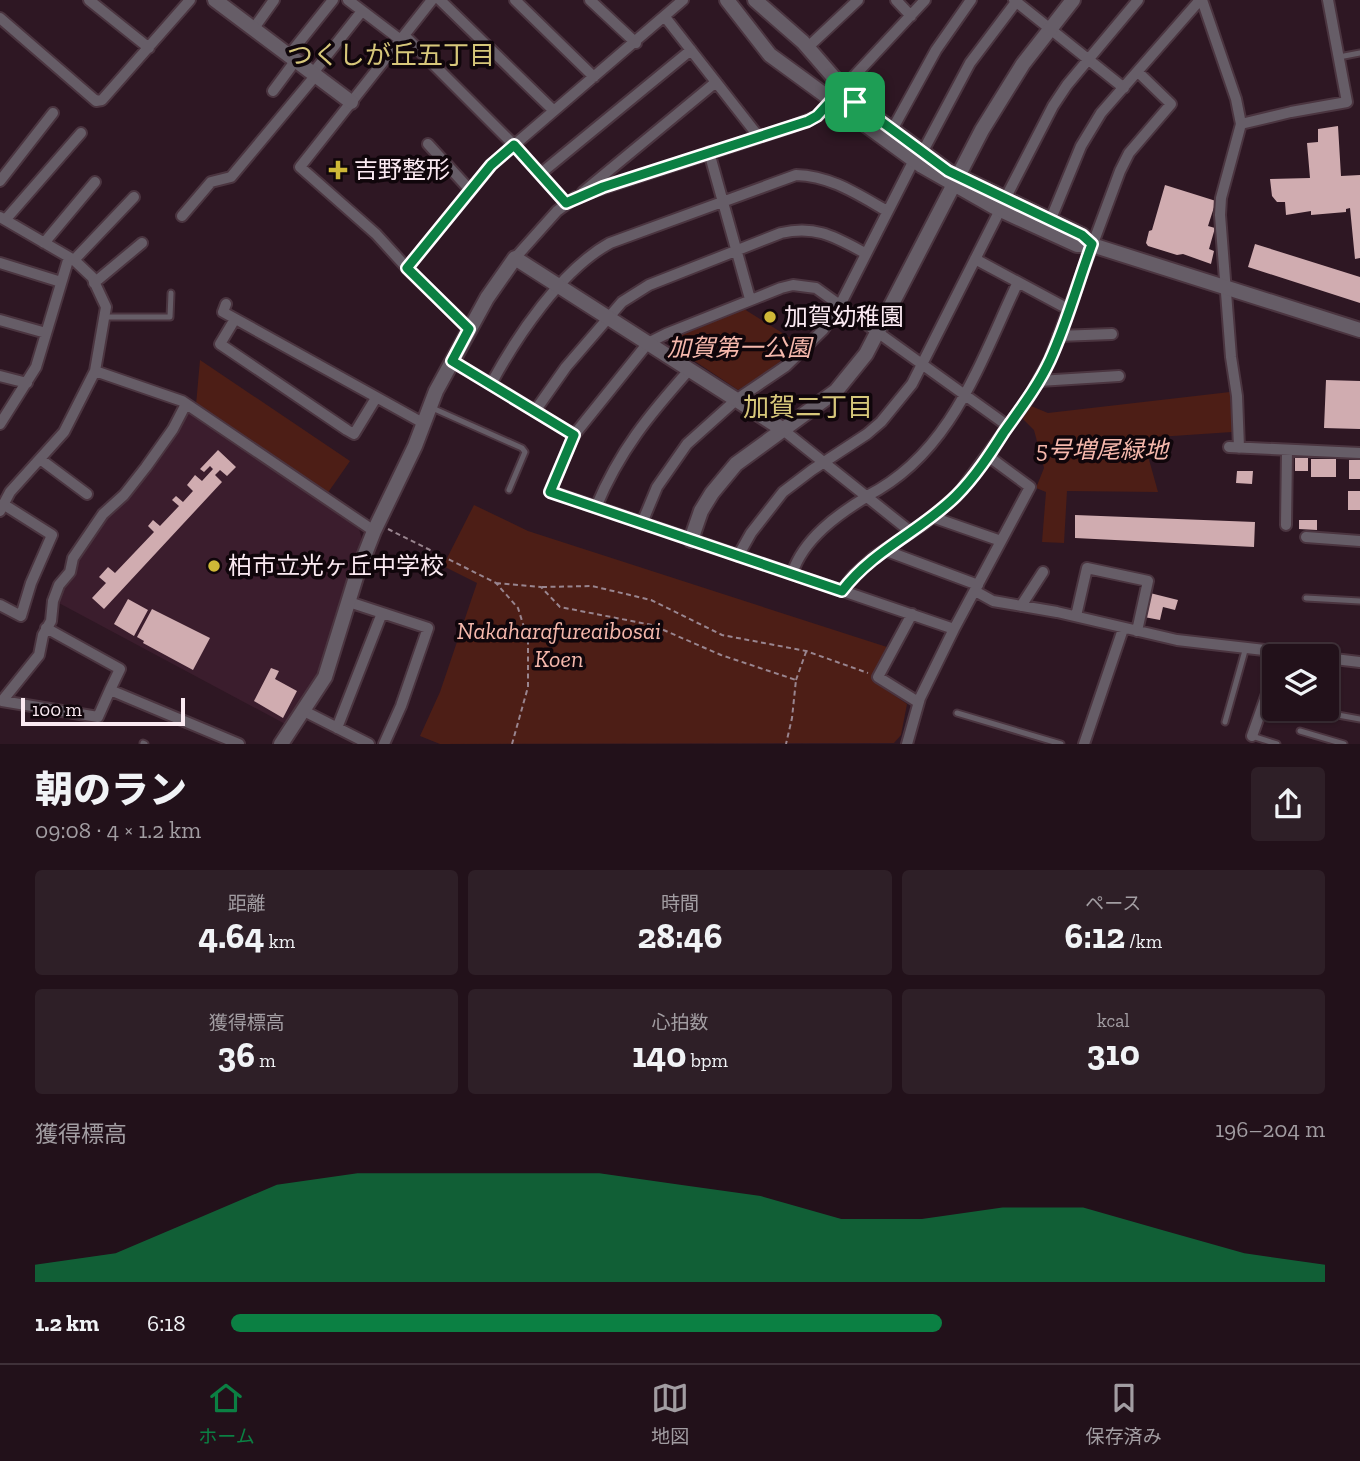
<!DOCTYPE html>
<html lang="ja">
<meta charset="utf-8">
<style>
body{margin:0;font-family:"Zilla Slab","Noto Sans JP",serif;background:#2e1f27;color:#f1f3f6;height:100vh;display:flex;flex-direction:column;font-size:26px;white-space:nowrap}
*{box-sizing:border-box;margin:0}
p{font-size:23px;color:#a29da2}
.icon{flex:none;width:38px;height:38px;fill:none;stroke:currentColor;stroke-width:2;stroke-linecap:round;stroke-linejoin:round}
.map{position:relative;height:744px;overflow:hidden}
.sheet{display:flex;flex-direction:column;background:#22111a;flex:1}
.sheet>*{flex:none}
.controls{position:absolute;left:1262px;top:644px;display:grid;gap:14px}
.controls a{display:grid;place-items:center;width:77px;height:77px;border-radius:7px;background:#22111a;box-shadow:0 2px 5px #0004,0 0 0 2px #3f3139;font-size:35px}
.scale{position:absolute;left:21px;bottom:18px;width:164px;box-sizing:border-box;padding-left:7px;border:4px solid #fbeaf2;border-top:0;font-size:19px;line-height:24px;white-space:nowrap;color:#fbeaf2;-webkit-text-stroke:5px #10060b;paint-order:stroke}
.pin{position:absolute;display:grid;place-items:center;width:60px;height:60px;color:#fff;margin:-30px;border-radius:14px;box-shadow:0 4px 10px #0006}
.round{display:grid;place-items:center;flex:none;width:74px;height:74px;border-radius:7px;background:#2e1f27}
.summary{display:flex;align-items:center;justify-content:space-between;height:119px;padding:0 35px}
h1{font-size:38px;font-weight:800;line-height:52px}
.metrics{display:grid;grid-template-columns:repeat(3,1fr);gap:10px;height:119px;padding:7px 35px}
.metrics div{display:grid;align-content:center;border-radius:7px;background:#2e1f27;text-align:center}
.metrics b{font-size:35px;font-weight:800}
.metrics small{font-size:19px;font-weight:400}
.metrics p{font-size:19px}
.chart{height:196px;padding:14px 35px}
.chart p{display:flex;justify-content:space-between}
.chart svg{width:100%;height:126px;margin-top:7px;fill:#0b8043;opacity:.7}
ul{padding:0 35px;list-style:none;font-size:23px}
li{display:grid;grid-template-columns:112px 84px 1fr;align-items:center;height:52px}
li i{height:18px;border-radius:9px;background:#0b8043}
.tabs{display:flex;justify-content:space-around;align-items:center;height:98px;border-top:2px solid #3f3139;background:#22111a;font-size:19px;color:#a29da2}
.tabs a{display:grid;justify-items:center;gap:4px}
.tabs .on{color:#0b8043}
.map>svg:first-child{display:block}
</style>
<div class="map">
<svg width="1360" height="744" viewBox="0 0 1360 744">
<rect width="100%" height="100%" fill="#2e1723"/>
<path fill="#3b1d2d" d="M189 412 358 525 363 543 350 574 317 679 287 725 57 602 76 558 106 514 138 485Z"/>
<path fill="#4d1e16" d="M744 309 800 344 768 372 738 390 672 346 674 338Z
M200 360 350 461 327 494 196 405Z
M1230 392 1232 432 1143 438 1158 492 1067 491 1064 543 1042 542 1046 492 1036 488 1044 468 1034 430 1021 417 1031 406 1048 413Z
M474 505 528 531 890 648 873 681 907 704 901 735 894 743 440 744 420 736 440 692 477 583 443 566Z"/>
<path fill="#d0acb0" d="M1338 126 1341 176 1360 175V258L1355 259 1350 208 1346 209V212L1311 215V211L1286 215 1285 202H1277L1272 196 1270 179 1310 178 1307 143 1318 142V129Z
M1165 185 1216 201 1208 226 1215 228 1209 249 1214 251 1211 264 1183 254 1177 255 1148 246 1146 243 1149 231 1152 230Z
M1255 244 1360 277V303L1248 267Z
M1326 380 1360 381V429L1324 428Z
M218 450 236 467 227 476 220 470 215 475 222 482 104 609 92 598 106 583 99 577 108 567 115 573 154 532 148 526 153 520 160 526 179 506 172 500 176 496 183 502 193 491 187 485 195 475 202 481 213 469 210 466 204 472 200 469Z
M1295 458H1308V471H1295Z
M1311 459H1336V477H1311Z
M1349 460H1360V479H1349Z
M1237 471H1253L1252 484 1236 483Z
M1348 491H1360V510H1348Z
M1075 515 1255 522 1254 547 1075 538Z
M1299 520H1317V530L1299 529Z
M1150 593 1178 600 1175 610 1163 607 1160 620 1144 617Z
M128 599 148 610 134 636 114 624Z
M152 609 210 638 193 670 143 643 144 641 137 637Z
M271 668 279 671 275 679 297 691 283 718 254 701Z"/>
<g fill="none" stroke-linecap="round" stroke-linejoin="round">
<defs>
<path id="service" d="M1339 57 1360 53
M104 317H170L171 293
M430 407 522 448 525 452 509 490
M1306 598 1360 601
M1305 709 1360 719
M957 713 1061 744
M1225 722 1246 647
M1300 731 1344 744
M1252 736 1277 744
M143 743 145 744"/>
<path id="minor" d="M89 0 149 48
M348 0 402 41
M432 0 300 167 376 234 407 268 469 329
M440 0 553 110
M515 0 594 77
M590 0 636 43
M896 0 911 16
M1014 0 1124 88
M1202 0 1236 99 1241 124 1221 198 1220 215 1231 357 1237 396 1239 448
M665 17 759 137
M0 18 96 101 102 100 190 0
M254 28 274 0
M405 36 514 145 566 203
M807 48 858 0
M289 55 333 0
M313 73 362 11
M273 91 296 60
M1241 124 1291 112 1347 102 1328 0
M892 130 936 50 971 0
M428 144 470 190
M709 152 750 299
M922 153 970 63 1016 2
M540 174 691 50
M0 181 53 113
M583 192 716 82
M1005 199 1053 106 1067 85 1138 0
M182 216 211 182 231 177 316 75
M0 217 74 260 92 277 106 307 95 371 64 432 10 492 0 511
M6 219 81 133
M1050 221 1081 146 1101 113 1200 0
M44 243 95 182
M515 258 557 211 576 197 791 127 817 116 925 0
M975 259 1068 309
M74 260 134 197
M0 263 61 282
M407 268 491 165 683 0
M94 283 142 243
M226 304 223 312 423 423
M235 319 220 344 347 430 354 434 376 398
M0 320 46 333
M1058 336 1112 334
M452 361 491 384
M95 371 182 401 374 531
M0 376 27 383
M1039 381 1119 376
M186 404 173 429 146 467 124 495 103 514 73 558 70 572 59 585 53 601 51 621 43 635 39 655 2 701 98 717 110 690 239 744
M535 411 566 367 622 302 649 285 781 233C816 225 835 237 865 253
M0 424 36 367 69 257
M782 429 911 532
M574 435 491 384C517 336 561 270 610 243L796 175C831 176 857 194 887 211
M1229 447 1360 453
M40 459 87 494
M867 496C951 454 980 362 1018 282
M596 507C620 450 649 415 690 369
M932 517 1001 541
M642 523 657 487 687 444 736 400 786 366 823 330 840 305 914 160
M1286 525 1287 451
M1306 537 1360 541
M884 550 978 585
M738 556 751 533 783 492 812 470 867 434 881 422 912 384 1000 210
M792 574C803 539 838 514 868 496
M842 591 853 576 875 556 924 524 959 493 1028 399 1050 359 1120 171 1129 153 1171 104 1138 72
M975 591 993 601 1057 612 1177 640 1317 656
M349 602 428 628 401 706 384 744
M0 605 21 616 31 583 52 535 3 504
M1021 606 1043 572
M912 614 878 677 918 702
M1076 616 1087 568 1148 581 1137 631
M46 628 120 669 110 690
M954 629 550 491 574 435 648 343 666 334 781 288 793 285 816 288 1008 426
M1326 658 1360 662
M304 711 369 744
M337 728 382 613
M1252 736 1274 674
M907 744 920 698 954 629 1030 487 988 456
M1084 744 1123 629"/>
<path id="tertiary" d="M215 0 351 102
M727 0 770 55 922 166 994 207 1077 245H1092L1360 330
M755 0 803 42 855 102 948 171 1082 235 1092 245
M691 540 701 511 712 493 736 464 836 391 866 354 982 130 1023 64 1073 0
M281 744 325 677 356 577 374 531 415 446 436 391 487 298 515 258 782 429"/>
</defs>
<use href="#service" stroke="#4b3540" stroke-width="9"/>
<use href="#minor" stroke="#4b3540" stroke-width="14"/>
<use href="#tertiary" stroke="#4b3540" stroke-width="18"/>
<path stroke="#99858f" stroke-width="2" stroke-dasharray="5 3.5" stroke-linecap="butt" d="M388 529 496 583 518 608 528 640V687L512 744
M496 583 541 587 560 607 652 625 721 655 796 680 792 718 786 744
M542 587 592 586 651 600 722 635 806 651 868 673
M796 680 806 652"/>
<use href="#service" stroke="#665d67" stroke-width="5"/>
<use href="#minor" stroke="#665d67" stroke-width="10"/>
<use href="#tertiary" stroke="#665d67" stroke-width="14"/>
</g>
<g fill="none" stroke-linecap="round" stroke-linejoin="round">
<defs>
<path id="route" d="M842 89 855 102 948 171 1082 235 1092 244C1078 282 1067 323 1050 360 1038 386 1021 408 1004 432 990 454 975 477 956 496 921 531 873 550 842 591L550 492 574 435 452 361 469 329 407 268 491 165 514 145 566 203 603 187 808 121 817 116Z"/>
</defs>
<use href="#route" stroke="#fff" stroke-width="14"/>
<use href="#route" stroke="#0b8043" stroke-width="9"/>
</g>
<g fill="#cfb837" stroke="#10060b" stroke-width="2.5">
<path d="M334.5 159.5h7v7h7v7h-7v7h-7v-7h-7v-7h7z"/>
<circle cx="770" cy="317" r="7"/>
<circle cx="214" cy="566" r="7"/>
</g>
<g text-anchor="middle" stroke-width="7" stroke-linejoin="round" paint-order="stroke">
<g font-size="24" fill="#fbeaf2" stroke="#10060b" text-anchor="start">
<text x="354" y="178">吉野整形</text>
<text x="784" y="325">加賀幼稚園</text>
<text x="228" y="574">柏市立光ヶ丘中学校</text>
</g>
<g font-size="24" font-style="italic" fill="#f5b8ac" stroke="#10060b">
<text x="739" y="356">加賀第一公園</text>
<text x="1102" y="458">5号増尾緑地</text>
<text x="559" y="639">Nakaharafureaibosai<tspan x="559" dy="28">Koen</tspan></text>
</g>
<g font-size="26" fill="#d7c77a" stroke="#10060b">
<text x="391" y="64">つくしが丘五丁目</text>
<text x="808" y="416">加賀二丁目</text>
</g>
</g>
</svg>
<div class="controls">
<a><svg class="icon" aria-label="layers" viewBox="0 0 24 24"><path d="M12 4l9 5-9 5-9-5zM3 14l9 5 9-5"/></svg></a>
</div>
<div class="scale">100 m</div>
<div class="pin" style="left:855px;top:102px;background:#1e9e55"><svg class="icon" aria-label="arrive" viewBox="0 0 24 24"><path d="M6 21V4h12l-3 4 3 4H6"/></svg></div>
</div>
<section class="sheet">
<div class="summary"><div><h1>朝のラン</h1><p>09:08 · 4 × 1.2 km</p></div><a class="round"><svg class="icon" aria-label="share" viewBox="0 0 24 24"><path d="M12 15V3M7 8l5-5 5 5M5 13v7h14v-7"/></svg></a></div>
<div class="metrics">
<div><p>距離</p><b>4.64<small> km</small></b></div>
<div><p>時間</p><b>28:46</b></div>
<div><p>ペース</p><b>6:12<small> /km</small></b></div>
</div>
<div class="metrics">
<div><p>獲得標高</p><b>36<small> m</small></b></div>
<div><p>心拍数</p><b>140<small> bpm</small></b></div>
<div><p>kcal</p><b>310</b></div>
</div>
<div class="chart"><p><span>獲得標高</span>196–204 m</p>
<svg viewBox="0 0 160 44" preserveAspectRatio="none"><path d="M0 44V38L10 34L20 22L30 10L40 6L50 6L60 6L70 6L80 10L90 14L100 22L110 22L120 18L130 18L140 26L150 34L160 38V44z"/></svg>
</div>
<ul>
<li><b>1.2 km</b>6:18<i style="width:65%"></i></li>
</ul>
</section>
<nav class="tabs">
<a class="on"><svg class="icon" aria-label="home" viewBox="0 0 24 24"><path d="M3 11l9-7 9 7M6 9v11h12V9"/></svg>ホーム</a>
<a><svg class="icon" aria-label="map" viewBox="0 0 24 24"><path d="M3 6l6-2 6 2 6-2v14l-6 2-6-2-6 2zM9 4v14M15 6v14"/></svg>地図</a>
<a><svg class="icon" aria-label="saved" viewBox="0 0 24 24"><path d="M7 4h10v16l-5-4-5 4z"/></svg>保存済み</a>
</nav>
